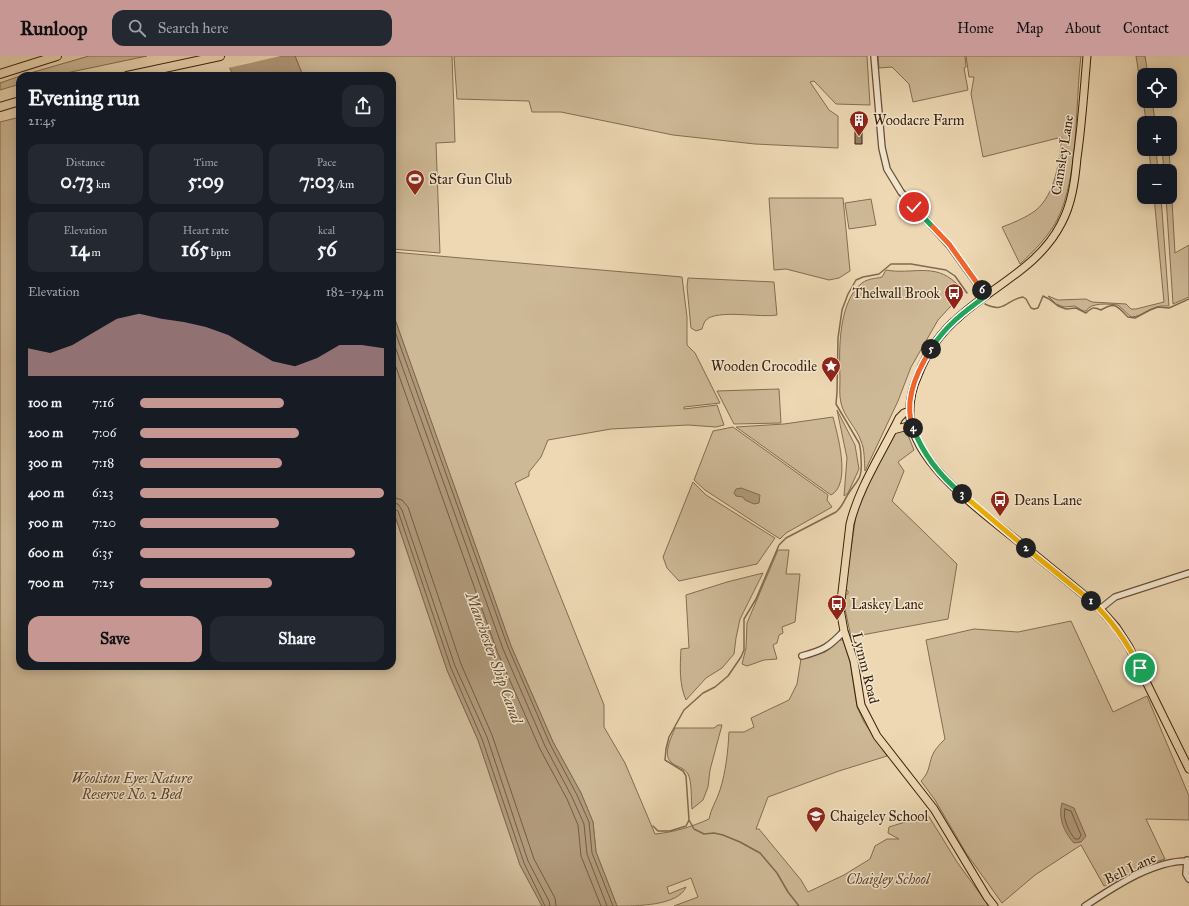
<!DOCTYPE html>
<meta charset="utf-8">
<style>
body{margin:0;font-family:"IM FELL Great Primer",serif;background:#242831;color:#f1f3f6;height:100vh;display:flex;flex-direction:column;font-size:15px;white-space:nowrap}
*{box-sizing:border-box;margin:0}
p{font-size:13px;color:#9ea1a6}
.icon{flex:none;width:22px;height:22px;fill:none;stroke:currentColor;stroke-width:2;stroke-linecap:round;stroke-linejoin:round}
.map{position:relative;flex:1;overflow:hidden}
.details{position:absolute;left:16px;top:16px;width:380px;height:598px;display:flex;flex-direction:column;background:#171b24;border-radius:12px;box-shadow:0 2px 10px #0003}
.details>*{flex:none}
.fabs{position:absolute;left:1137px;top:12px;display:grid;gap:8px}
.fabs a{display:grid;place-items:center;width:40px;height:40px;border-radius:8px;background:#171b24;box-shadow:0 2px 10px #0003;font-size:20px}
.pin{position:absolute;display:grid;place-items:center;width:34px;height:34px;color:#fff;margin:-17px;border:2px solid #fff;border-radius:50%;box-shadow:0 1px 4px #0007}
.km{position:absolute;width:20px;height:20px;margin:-10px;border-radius:50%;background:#222;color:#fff;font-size:11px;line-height:20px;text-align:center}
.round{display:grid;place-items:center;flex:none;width:42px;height:42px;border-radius:12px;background:#242831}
.headline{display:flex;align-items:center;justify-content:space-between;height:68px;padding:0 12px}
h1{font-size:22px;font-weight:700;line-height:30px}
.stats{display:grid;grid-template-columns:repeat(3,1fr);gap:6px;height:68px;padding:4px 12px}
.stats div{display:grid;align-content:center;border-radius:10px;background:#242831;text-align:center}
.stats b{font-size:20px;font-weight:700}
.stats small{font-size:11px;font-weight:400}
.stats p{font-size:11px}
.chart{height:112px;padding:8px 12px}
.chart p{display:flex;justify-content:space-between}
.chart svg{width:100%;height:72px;margin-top:4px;fill:#c59692;opacity:.7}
.button{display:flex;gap:8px;margin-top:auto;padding:8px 12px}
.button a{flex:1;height:46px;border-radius:12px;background:#c59692;color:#111;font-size:16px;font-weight:700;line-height:46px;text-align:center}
.button a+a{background:#242831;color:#f1f3f6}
ul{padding:0 12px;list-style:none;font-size:13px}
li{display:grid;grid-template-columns:64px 48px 1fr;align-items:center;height:30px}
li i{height:10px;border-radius:5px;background:#c59692}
header{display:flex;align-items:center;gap:24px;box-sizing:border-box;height:56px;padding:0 20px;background:#c59692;color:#111}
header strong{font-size:19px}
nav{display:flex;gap:22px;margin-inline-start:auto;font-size:14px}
.search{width:280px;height:36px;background:#242831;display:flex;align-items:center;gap:10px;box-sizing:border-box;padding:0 14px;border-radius:12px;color:#9ea1a6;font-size:15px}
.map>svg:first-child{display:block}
</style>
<header>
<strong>Runloop</strong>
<div class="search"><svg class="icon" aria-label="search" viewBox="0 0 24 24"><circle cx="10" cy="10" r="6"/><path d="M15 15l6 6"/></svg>Search here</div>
<nav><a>Home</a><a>Map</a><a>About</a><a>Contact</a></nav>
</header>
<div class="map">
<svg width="1189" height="850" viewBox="0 0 1189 850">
<rect width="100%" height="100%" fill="#edd8b3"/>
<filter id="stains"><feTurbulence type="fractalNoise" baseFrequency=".005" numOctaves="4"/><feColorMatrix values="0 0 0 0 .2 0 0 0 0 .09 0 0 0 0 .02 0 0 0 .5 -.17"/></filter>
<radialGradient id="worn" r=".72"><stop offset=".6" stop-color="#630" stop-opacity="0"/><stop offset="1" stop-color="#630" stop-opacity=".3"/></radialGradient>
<path fill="#ceb997" stroke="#846c52" d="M89 0H147L52 20H20Z
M295 0H452L455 86 436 87 440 197 392 193V20H303Z
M454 0H867L870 49 836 48 814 25 810 26 829 54 838 60V92L755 88 673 79 561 56H532L529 45 457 43Z
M878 0H965L966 11 964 12 968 34 913 46 909 28 892 11 879 12Z
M966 0H1081C1075 49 1079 121 1057 164 1048 181 1034 195 1020 208L1002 171C1013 167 1025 162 1035 155 1056 138 1059 105 1062 81L983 101 971 38 974 21H969Z
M1136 0H1145L1148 19H1144V45H1152L1155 64H1146Z
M20 20V28L0 34V27Z
M20 61V610H392V451L447 614 478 684 520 809 542 850H0V66Z
M1149 93H1156L1158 115H1151Z
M1162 93H1169L1175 197 1189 189V241L1173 248 1166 141H1170V115H1164Z
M1154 141H1161L1169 250C1150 248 1144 261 1131 261L1118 249C1109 248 1091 246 1086 255H1083L1075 250 1064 251 1056 248 1048 240 1058 244 1086 243 1092 246 1126 248 1131 253H1136L1164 246Z
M769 142H843L850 215 839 222 829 224 786 213 774 214Z
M871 143 876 169 849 173 845 147Z
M392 196 682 221 687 261V289L695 297 720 347 684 351V353L717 349 724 369 716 371 688 369 611 373 548 384 541 401 529 416V420L515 427 604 649V671L625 707 655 778C675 776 691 771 709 763 711 752 717 744 720 734 726 715 728 695 729 676H744L754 671 751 662 789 644 797 628 801 603 825 596 838 584H844L850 606 857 651 864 666 887 700 839 715 768 741 756 773H759L801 824 808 836 844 819 870 803 875 790 887 783H899L888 777 889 771 928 759 957 806 989 850H674L698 841 691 822 667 831 669 838 686 831C678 850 636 850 617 850L596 796 593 766 581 737 553 686 511 590 392 255Z
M886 214C911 219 934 206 956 227 959 230 962 233 963 237L938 264 911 311 898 345 865 415C864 405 865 394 861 385 856 371 844 361 841 347 839 339 840 330 840 322 839 294 838 246 862 227 869 222 875 223 882 221Z
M688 222 774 226 777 259C760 262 717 253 706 264 704 266 703 270 702 273L696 275 691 272 687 231Z
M779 333 781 367 734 368 717 335Z
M837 354 855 389 859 413 848 437 844 440 847 402Z
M833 361C837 377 852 428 831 439L736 371 784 368Z
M733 371 828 439 827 444 832 451 786 477 780 483 705 434 694 424 713 375Z
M905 372 914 394 898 406 904 415 892 445 957 508 948 563 851 581 845 553V538H848V535L845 534 856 459 863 439 896 374Z
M693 426 706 439 775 482 757 508 679 525 667 512 663 501Z
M778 494H789L786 518H800L795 566 782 571 783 577 779 579 777 587 773 589 777 603 764 604 747 610 742 608 746 592 747 567Z
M763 517 740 563 736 582 734 598 722 612 706 622 686 644C679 628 680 611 681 593L689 592 686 539 727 526Z
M1071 565 1113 656 1147 640 1189 740V764L1146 763 1165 803 1152 807 1104 830 1081 789 1035 819 1002 847 966 797 935 744 921 725C931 715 928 707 934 696 937 691 941 687 945 683L926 584 974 573 1018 576Z
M718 669H722L710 714 708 731 703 744 692 753C691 744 692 725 688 718 684 711 675 711 670 705 663 697 672 680 675 672H714Z"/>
<path fill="#b0997a" stroke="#80694e" d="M225 0H295L303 20H233Z
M392 255 511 590 553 686 581 737 593 766 596 796 617 850H542L520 809 478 684 447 614 392 451Z
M741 432 760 439 759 447 754 448 745 444 743 441 736 440 734 437 736 433Z
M1062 747 1074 752 1086 780 1081 786 1074 787C1064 776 1058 762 1062 747Z"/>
<path fill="#edd8b3" d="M223 0H281L228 12Z"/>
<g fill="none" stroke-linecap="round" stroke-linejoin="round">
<path stroke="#745c43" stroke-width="1" d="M392 267 508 591 550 688 577 739 589 766 592 797 613 850
M392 282 503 593 545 690 572 741 584 768 587 798 607 850
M392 300 497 595 540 693 567 743 578 769 581 800 601 850
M392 441 402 444 408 451 461 608 492 679 534 803 555 842 556 850
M392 447 398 448 402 454 455 610 487 681 528 805 549 845 550 850
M392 452 398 455 451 612 482 683 524 807 545 850
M1065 753 1071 755 1081 779 1079 783H1075C1069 776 1062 762 1065 753Z"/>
<path stroke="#80694e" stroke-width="1.5" d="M985 248C1005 258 1007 243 1023 241L1026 243 1031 252 1034 253 1038 252 1043 240 1049 243 1058 250 1066 253 1076 252 1086 257C1092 251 1094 251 1101 254 1117 245 1117 251 1128 261L1135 262 1150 254 1158 251 1169 252 1189 243
M689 764 694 773 704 778 714 777 723 779 740 786 760 797 777 817 788 836 799 850
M653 770 658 775H670L686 770 689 764 686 720 683 715 665 704 666 693 669 681 684 654 703 637 715 631 728 620 741 601 744 594V563L756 543 779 489 786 482 836 456C843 450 842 448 847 440 856 424 863 425 861 403 861 397 861 393 859 387L836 348 837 336 838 282 842 254 848 238 856 224 863 221 879 218 891 208H911L946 214 955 220 967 237"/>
</g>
<path fill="#978063" stroke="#39200c" d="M855 74H862V88H855Z"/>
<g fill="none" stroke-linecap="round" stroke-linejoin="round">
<defs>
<path id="minor" d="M874 0 882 92 887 113 901 136 949 189 986 240
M1100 553 1115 541 1189 517
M802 600C824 594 829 591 844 575
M1187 804 1186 818 1189 823
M1085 850C1114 831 1153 804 1189 805"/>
<path id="major" d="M1087 0C1084 34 1082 68 1077 102 1075 124 1072 148 1061 168 1039 211 993 230 959 261 941 276 927 296 918 319 912 332 909 347 910 362 916 405 968 445 999 470 1028 493 1056 516 1084 539L1100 553 1116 571 1129 591 1189 713
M910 355 904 357 899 362C882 397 859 431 850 468L840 553 844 575 854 605 861 649 877 680 934 753 987 841 994 850
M893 374 912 369"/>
<path id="highway" d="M0 18 57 0
M127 20 220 0
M0 51 20 45"/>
</defs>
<use href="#minor" stroke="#664e36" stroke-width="8"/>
<use href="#major" stroke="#39200c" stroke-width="9"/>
<use href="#highway" stroke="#39200c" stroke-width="10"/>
<use href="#minor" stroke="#f3e6ce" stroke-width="5.5"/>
<use href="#major" stroke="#edd8b3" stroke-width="7"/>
<use href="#highway" stroke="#edd8b3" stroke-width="8"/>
</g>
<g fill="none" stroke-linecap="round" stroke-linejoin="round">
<defs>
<path id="split-1" d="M1091 545C1112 564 1127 586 1140 612"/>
<path id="split-2" d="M1026 492 1091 545"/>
<path id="split-3" d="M962 438 1026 492"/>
<path id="split-4" d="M913 372C923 398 940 420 962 438"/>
<path id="split-5" d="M913 372C903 345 917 315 931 293"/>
<path id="split-6" d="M931 293C945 270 965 255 986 240L982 234"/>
<path id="split-7" d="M930 168 949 188 982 234"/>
<path id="split-8" d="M914 151 930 168"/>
</defs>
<use href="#split-1" stroke="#fff" stroke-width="8"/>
<use href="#split-2" stroke="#fff" stroke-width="8"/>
<use href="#split-3" stroke="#fff" stroke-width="8"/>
<use href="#split-4" stroke="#fff" stroke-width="8"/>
<use href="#split-5" stroke="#fff" stroke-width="8"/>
<use href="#split-6" stroke="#fff" stroke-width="8"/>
<use href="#split-7" stroke="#fff" stroke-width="8"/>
<use href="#split-8" stroke="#fff" stroke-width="8"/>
<use href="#split-1" stroke="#f5b400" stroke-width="5"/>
<use href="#split-2" stroke="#f5b400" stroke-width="5"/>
<use href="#split-3" stroke="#f5b400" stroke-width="5"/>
<use href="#split-4" stroke="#22a559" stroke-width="5"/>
<use href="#split-5" stroke="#f0652b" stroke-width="5"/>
<use href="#split-6" stroke="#22a559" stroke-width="5"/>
<use href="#split-7" stroke="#f0652b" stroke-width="5"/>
<use href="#split-8" stroke="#22a559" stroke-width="5"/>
</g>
<defs>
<symbol id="building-pin" viewBox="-11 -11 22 30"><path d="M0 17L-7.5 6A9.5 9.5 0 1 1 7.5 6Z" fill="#8f2418" stroke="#f3e6ce"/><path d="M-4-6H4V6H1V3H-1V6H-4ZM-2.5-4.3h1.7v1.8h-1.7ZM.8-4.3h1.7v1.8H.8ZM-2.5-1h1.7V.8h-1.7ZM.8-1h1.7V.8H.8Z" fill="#fff"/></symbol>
<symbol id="stadium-pin" viewBox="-11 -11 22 30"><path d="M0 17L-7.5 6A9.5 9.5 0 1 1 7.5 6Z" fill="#8f2418" stroke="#f3e6ce"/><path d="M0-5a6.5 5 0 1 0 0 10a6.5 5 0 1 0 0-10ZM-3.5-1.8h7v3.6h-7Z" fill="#fff"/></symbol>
<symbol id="bus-pin" viewBox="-11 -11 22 30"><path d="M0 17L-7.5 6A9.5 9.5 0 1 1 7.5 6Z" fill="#8f2418" stroke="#f3e6ce"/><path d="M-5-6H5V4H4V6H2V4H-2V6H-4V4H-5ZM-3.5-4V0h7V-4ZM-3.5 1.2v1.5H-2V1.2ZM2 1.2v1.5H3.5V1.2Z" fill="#fff"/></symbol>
<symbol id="sight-pin" viewBox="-11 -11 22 30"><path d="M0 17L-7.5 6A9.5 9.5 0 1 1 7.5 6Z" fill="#8f2418" stroke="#f3e6ce"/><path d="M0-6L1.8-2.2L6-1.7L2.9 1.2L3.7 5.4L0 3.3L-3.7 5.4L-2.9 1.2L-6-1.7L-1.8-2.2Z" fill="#fff"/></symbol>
<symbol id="school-pin" viewBox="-11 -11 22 30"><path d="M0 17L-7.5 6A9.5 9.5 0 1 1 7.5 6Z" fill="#8f2418" stroke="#f3e6ce"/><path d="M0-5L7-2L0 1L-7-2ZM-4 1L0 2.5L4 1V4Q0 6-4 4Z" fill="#fff"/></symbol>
</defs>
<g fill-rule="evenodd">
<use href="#building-pin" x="848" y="53" width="22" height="30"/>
<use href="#stadium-pin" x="404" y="112" width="22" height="30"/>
<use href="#bus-pin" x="943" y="226" width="22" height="30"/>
<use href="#sight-pin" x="820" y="299" width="22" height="30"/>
<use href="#bus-pin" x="989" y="433" width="22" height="30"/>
<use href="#bus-pin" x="826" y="537" width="22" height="30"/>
<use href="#school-pin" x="805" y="749" width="22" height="30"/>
</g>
<g text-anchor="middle" stroke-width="3" stroke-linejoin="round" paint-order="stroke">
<g font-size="14" fill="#39200c" stroke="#f3e6ce" text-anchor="start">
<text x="873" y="69">Woodacre Farm</text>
<text x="429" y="128">Star Gun Club</text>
<text x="940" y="242" text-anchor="end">Thelwall Brook</text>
<text x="817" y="315" text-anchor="end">Wooden Crocodile</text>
<text x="1014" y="449">Deans Lane</text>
<text x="851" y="553">Laskey Lane</text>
<text x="830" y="765">Chaigeley School</text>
</g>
<g font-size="14" fill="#39200c" stroke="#f3e6ce">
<text transform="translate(1062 99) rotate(-81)" y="5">Camsley Lane</text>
<text transform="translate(866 612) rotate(76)" y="5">Lymm Road</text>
<text transform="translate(1130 812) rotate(-25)" y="5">Bell Lane</text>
</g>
<g font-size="14" font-style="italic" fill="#5e462f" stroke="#f3e6ce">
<text x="132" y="727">Woolston Eyes Nature<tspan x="132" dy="16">Reserve No. 2 Bed</tspan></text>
<text x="888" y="828">Chaigley School</text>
</g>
<g font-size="15" font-style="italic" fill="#634a32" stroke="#f3e6ce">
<text transform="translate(494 602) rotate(70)" y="5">Manchester Ship Canal</text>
</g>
</g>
<rect width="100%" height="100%" filter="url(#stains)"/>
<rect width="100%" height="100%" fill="url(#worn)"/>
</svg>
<div class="fabs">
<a><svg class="icon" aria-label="locate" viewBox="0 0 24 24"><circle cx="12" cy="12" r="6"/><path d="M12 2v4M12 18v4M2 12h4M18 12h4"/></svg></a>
<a>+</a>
<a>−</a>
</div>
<div class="pin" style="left:1140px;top:612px;background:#1e9e55"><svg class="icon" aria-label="arrive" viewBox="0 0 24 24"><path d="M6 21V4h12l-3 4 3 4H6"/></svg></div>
<div class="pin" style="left:914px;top:151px;background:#d93025"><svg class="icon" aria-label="check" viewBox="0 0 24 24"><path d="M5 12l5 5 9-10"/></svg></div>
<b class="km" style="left:1091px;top:545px">1</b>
<b class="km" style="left:1026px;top:492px">2</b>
<b class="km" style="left:962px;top:438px">3</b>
<b class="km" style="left:913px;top:372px">4</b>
<b class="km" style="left:931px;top:293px">5</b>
<b class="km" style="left:982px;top:234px">6</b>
<section class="details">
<div class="headline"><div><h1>Evening run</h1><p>21:45</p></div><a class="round"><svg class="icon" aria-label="share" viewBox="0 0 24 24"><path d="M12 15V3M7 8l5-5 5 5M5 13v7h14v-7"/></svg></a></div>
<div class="stats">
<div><p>Distance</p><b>0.73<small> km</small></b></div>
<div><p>Time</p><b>5:09</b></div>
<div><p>Pace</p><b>7:03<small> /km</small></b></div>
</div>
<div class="stats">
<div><p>Elevation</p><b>14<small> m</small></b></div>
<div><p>Heart rate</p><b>165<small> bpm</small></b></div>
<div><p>kcal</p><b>56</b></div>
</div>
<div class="chart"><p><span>Elevation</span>182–194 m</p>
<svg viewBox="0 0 160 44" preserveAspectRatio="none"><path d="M0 44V27L10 30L20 25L30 17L40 9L50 6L60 9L70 11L80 14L90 19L100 27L110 35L120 38L130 33L140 25L150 25L160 27V44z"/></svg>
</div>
<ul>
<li><b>100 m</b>7:16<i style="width:59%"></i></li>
<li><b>200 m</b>7:06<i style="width:65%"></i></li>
<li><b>300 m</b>7:18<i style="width:58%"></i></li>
<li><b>400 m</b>6:23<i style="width:100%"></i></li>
<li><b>500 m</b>7:20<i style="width:57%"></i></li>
<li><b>600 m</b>6:35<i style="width:88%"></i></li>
<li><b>700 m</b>7:25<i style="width:54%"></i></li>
</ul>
<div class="button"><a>Save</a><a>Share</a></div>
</section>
</div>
